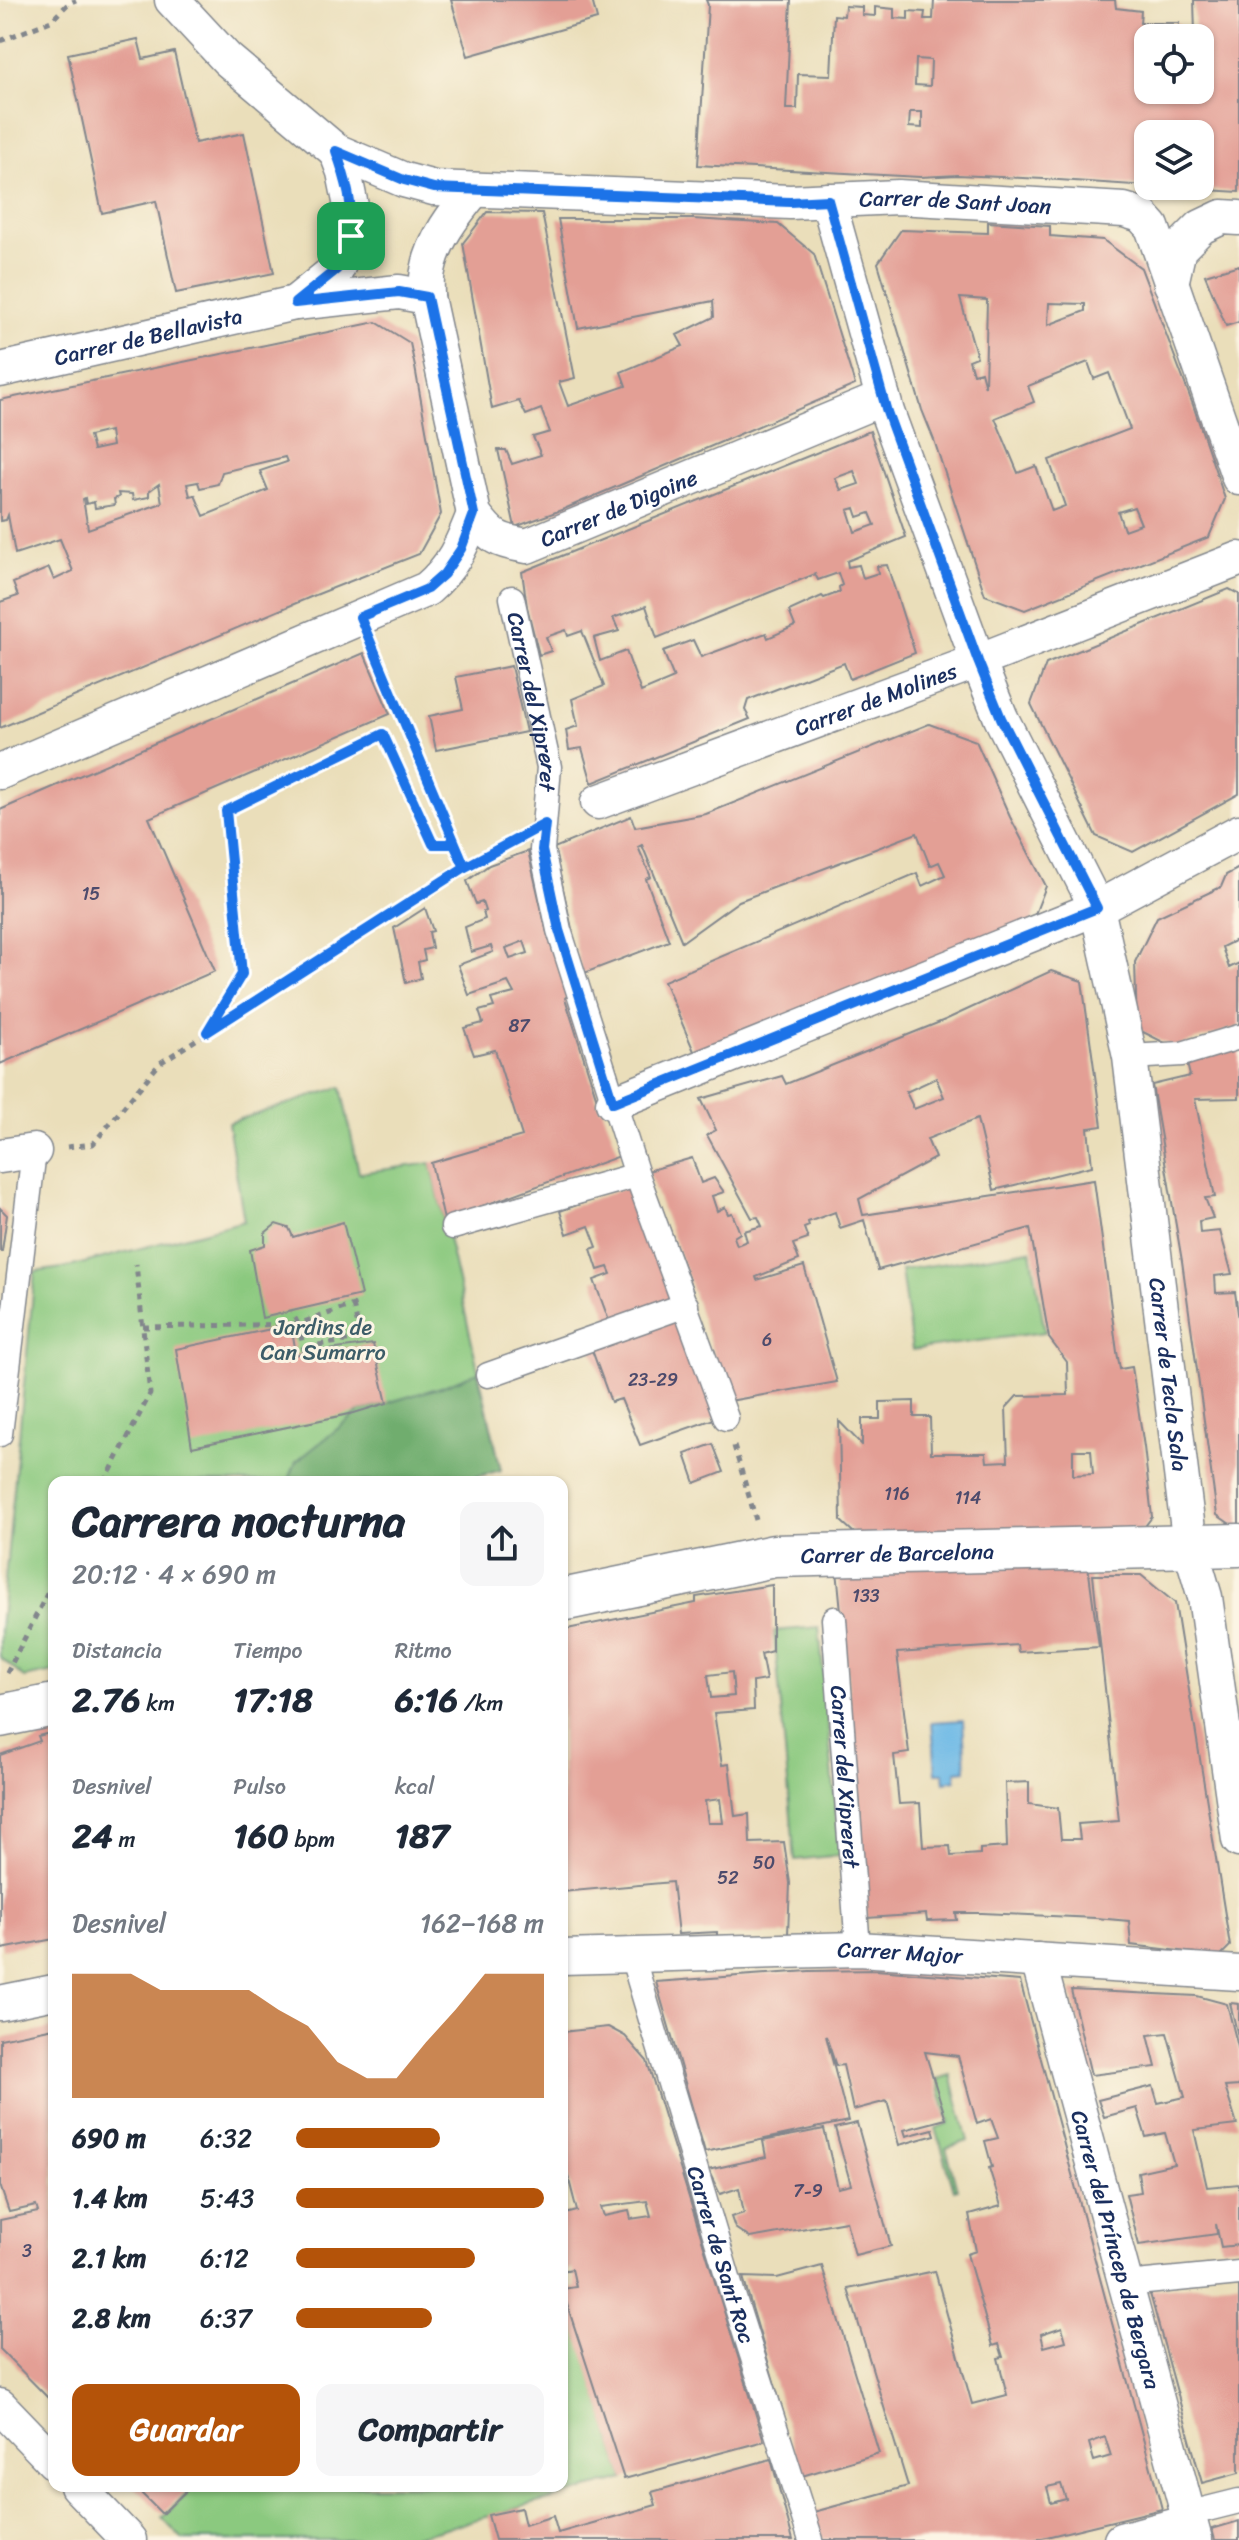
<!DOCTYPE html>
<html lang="es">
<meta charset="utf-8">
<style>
body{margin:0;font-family:Sriracha,sans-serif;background:#f6f6f7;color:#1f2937;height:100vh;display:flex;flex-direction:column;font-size:30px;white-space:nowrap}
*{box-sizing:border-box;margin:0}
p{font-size:26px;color:#747a83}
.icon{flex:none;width:44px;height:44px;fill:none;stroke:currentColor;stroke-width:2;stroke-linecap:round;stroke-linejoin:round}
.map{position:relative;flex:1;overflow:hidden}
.panel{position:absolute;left:48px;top:1476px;width:520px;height:1016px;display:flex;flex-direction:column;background:#fff;border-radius:16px;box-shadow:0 2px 6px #0004}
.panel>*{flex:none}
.controls{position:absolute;left:1134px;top:24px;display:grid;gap:16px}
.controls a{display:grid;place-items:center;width:80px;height:80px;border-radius:16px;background:#fff;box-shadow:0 2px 6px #0004;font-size:40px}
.pin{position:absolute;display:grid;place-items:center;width:68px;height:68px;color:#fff;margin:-34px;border-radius:16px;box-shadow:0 4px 12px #0006}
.round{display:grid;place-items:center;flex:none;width:84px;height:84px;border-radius:16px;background:#f6f6f7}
.summary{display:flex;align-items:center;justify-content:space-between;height:136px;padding:0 24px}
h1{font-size:44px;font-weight:700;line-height:60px}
.metrics{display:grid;grid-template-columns:repeat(3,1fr);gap:12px;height:136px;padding:8px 24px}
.metrics div{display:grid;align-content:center}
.metrics b{font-size:34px;font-weight:700}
.metrics small{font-size:22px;font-weight:400}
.metrics p{font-size:22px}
.chart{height:224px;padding:16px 24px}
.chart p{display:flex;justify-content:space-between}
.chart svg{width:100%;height:144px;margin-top:8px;fill:#b45309;opacity:.7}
.primary-button{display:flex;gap:16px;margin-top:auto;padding:16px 24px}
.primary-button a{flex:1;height:92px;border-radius:16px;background:#b45309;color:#fff;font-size:32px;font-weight:700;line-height:92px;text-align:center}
.primary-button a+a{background:#f6f6f7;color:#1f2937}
ul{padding:0 24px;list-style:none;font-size:26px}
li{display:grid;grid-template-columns:128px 96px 1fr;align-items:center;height:60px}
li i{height:20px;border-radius:10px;background:#b45309}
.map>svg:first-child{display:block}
</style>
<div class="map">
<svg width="1239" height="2540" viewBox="0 0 1239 2540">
<rect width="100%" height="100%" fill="#fcf5e5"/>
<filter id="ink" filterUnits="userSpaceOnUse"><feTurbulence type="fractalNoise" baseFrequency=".0125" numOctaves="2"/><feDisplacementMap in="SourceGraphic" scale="16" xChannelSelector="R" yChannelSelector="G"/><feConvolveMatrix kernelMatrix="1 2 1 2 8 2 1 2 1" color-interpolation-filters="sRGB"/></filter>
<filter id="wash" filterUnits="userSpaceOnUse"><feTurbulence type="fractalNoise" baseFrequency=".006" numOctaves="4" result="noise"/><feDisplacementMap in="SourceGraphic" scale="32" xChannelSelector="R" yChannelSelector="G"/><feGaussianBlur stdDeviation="1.8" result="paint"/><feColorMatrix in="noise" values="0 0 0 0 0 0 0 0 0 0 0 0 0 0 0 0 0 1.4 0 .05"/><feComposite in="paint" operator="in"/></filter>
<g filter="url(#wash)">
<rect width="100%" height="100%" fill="#eadeba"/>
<path fill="#8bc97f" stroke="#537c6e" stroke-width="2" d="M341 1087 359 1173 431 1163 501 1470 475 1477V1482H54V1672L24 1678 0 1657V1631L35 1272 69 1267 244 1221 228 1123Z
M1031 1250 1045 1332 912 1350 901 1270Z
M819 1627 840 1855 795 1860 774 1631Z
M951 2075 968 2141 946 2148 957 2189 954 2190 936 2128 949 2123 937 2079Z
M562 2283 624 2479 401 2540H183L162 2518 195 2486H562Z"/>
<path fill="#70ad6e" stroke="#466e66" stroke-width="2" d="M478 1372 501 1470 475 1477V1482H293L290 1477 296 1462 360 1411 441 1387Z"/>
<path fill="#6db9e6" stroke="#4474a2" stroke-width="2" d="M963 1720 966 1770 956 1771V1780L945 1782 944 1773H936L932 1722Z"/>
<g id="blocks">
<path fill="#e39f95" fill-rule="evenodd" d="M451 0H592L597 19 468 56Z
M706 0H791L786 109H797L798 74 831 75 834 15 844 16 845 6 862 7V15L875 16V7L894 9V18L908 19V11L925 12 924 19H933L934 0H1115L1116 8 1141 11 1140 23H1179L1178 35 1195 34 1194 0H1239V192L1174 188 1175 186H1200V134H1148V186L1044 179 958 175 920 177 698 165 708 5ZM1148 38H1200V90H1148ZM916 59 931 60 930 86 915 85ZM910 112H922V128L909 127Z
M138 39 143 59 174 52 195 143 244 133 274 273 176 293 156 201 102 213 68 54Z
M487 212 542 213 575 378 559 382 568 406 626 386 621 372 683 346 677 335 714 317 713 301 578 328 558 219H693L778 224 814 254 855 385 564 509 515 527 498 450H506L512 464 541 455 533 437 550 432 541 409 526 415 519 401 492 409 463 243Z
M988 222 1050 226V236L1103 240 1141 268 1193 405 1225 499 1209 537 1025 610 985 595 934 440 922 410 878 263 901 230 988 233ZM960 298 987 300 985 387 981 372 973 374 969 360 977 357ZM1049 303 1085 304V311L1048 325ZM1088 362 1094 379 1109 373 1130 429 1049 460 1065 506 1052 511 1036 466 1018 473 995 418 1034 402 1028 386ZM1134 507 1141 524 1124 530 1118 512Z
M1239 265V322L1226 326 1205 275Z
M376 322 410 343 415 367 441 514 419 554 313 596 0 728V602L18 596 13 583 49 568 54 580 73 571 60 539 15 554 8 515 6 520 0 521V400ZM110 431 112 446 93 450 89 436ZM285 457 287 462 260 471 268 490 204 516 195 495 190 496 187 484 198 482 200 488 218 484 222 472ZM159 484 162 503 88 529 83 499 85 498 86 504 94 502 95 508 115 505 114 499 119 497 118 493 132 494 133 500 149 497V491Z
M870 431 906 537 847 561 848 567 859 565 863 578 878 573 877 566 887 565 915 653 850 679 844 663 748 700 745 710 750 719 592 783 582 748 569 750 566 730 578 726 572 699 604 686 582 631 568 636 566 630 546 637 551 651 539 655 527 607 522 572ZM854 471 859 484 841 490 835 478ZM855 508 858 517 870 513 875 525 855 532 848 510ZM838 573 842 585 839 587 840 592 824 598 822 596 789 611 795 626 768 638 766 633 701 657 693 640 663 651 674 678 641 692 626 651 600 661 594 638 619 631 613 618 646 606 657 638 815 574 818 580Z
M1229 589 1239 594V794L1133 852 1096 836 1031 704 1046 664Z
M364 653 390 714 149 818 215 971 0 1064V810Z
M511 666 526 732 436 750 429 716 463 709 456 677Z
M929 724 976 741 1010 817 1046 886 1031 924 696 1056 664 981 917 873 922 886 945 875 939 862 930 866 917 833 739 901 682 942 642 845 638 847 651 877 646 879 669 941 582 974 554 848 631 816 635 827 706 814Z
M528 851 547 933 568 995 565 998 600 1109 602 1108 620 1156 444 1220 431 1163 522 1136 495 1050 474 1055 464 1028 483 1023 479 1011 494 1007 491 999 514 993 508 982 469 995 458 965 493 952 491 946 471 952 465 927 485 919 483 912 485 911 482 902 476 904 467 881 489 865ZM524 941 528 953 510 959 506 948Z
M1239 868V934L1236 935 1238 939 1222 947 1229 968 1239 963V1027L1173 1047 1137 1029 1135 962 1157 917 1221 887 1226 875Z
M425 908 433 931 429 932 432 948 423 950 425 960 418 962 421 978 406 983 394 928Z
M1051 971 1082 981 1102 1126 1088 1128 1092 1166 994 1190 977 1119 927 1139 935 1158 859 1199 863 1215 1094 1180 1117 1352 1120 1369 1132 1367 1144 1447 1152 1517 1136 1538 863 1541 841 1521 839 1421 862 1445V1419H880V1402L914 1401V1417H930L931 1453H986L987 1462 1008 1461 1006 1408 1017 1396 1068 1395 1067 1362 1049 1338 1030 1228 878 1270 864 1220 840 1228 835 1212 808 1222 809 1226 804 1228 808 1239 793 1244 799 1260 756 1277 757 1280 804 1266 837 1382 729 1401 689 1280 648 1171 692 1158 701 1183 714 1178 724 1192 712 1196 717 1211 725 1207 728 1214 732 1213 740 1233 734 1237 737 1245 747 1241 744 1231 762 1226 758 1217 752 1218 707 1135 716 1130 701 1099 782 1076 786 1084 945 1020ZM936 1078 944 1097 914 1109 906 1092ZM1073 1450H1091L1093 1474 1073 1475Z
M1239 1044V1098L1195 1099 1215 1197 1205 1198 1213 1218 1199 1221 1200 1233 1220 1231 1232 1274 1215 1276 1216 1293 1235 1292 1239 1320V1530L1217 1515 1182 1261 1152 1085 1190 1076 1186 1059Z
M631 1186 675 1303 611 1326 594 1280 611 1274 608 1267 598 1270 591 1249 597 1247 589 1226 567 1234 560 1211Z
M0 1208 7 1215 2 1251H0Z
M343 1222 361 1295 262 1318 250 1250 265 1245V1233L276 1224 289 1228 293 1237Z
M680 1318 717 1418 640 1445 621 1399 611 1402 592 1350Z
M271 1329 273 1335 286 1333 293 1336 295 1347 291 1353 276 1355V1357L373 1344 387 1403 354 1413 192 1447 176 1349Z
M713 1444 724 1472 695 1483 685 1454Z
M1087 1558 1099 1647 1018 1652 1017 1645 897 1653 909 1753 894 1755 899 1804 920 1803 923 1847 950 1846 951 1856 980 1854V1849L1007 1847 1005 1783 1029 1782V1804L1058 1808 1061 1839H1080L1078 1824 1119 1821 1093 1575H1141L1175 1603 1230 1946 1220 1956 1131 1945 1129 1921 1096 1918 982 1913H956L957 1920 927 1921 926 1914 867 1918 860 1807 837 1570Z
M772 1585V1651L761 1654 766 1680 753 1682 754 1710 714 1713 722 1765 729 1764 735 1816 749 1814 750 1843 784 1842 790 1883 788 1934 717 1936V1932L678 1934 672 1882 562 1892V1630L696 1603V1597ZM732 1672 734 1696 711 1698 708 1675ZM720 1799 723 1823H708L705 1801Z
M54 1732V1939L2 1949 0 1933V1755L40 1741 38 1736Z
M876 1970 1020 1981 1162 2509 1034 2540H823L814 2512 908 2486 848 2289 935 2271 972 2404 1007 2395 998 2358 1003 2357 999 2344 993 2346 967 2254 976 2251 969 2215 1001 2206 989 2168 992 2167 985 2141 998 2138 991 2119 977 2124 958 2056 925 2052 946 2119 904 2130 906 2136 933 2129 935 2135 899 2145 887 2101 853 2110 843 2065 836 2066 826 2036 848 2121 705 2152 656 1982 809 1971ZM1062 2327 1066 2341 1044 2347 1041 2334ZM1105 2437 1111 2456 1094 2461 1089 2443ZM1061 2484 1066 2499 1051 2503 1047 2487Z
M1071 1990 1197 1996 1227 2004 1239 2051V2086L1225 2087 1237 2125 1194 2130 1207 2187 1239 2184V2245L1221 2247 1216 2224 1217 2234 1139 2245 1126 2194 1141 2192 1138 2172 1174 2164 1165 2133 1146 2137 1137 2108 1104 2117 1098 2100 1153 2086 1158 2103 1185 2097 1167 2033 1148 2035 1156 2067 1091 2075Z
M1230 2003 1239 2004V2036H1238Z
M608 2027 625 2036 647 2061 764 2441 624 2479 562 2289 576 2287 572 2269 562 2271V2215L577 2211 562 2153V2032ZM647 2201 651 2216 631 2219 629 2211 604 2216 601 2207Z
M54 2028V2404L0 2349V2220L38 2212 36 2206 9 2212 0 2185V2039Z
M857 2123 891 2246 855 2255 846 2221 750 2238 735 2228 731 2217 744 2213 739 2188 720 2194 708 2170 766 2157 763 2141 824 2129 838 2188 851 2185 835 2128Z
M822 2266 879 2453 802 2476 743 2277 777 2278Z
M1239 2282V2473L1202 2483 1149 2290Z
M771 2459 793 2540H495L488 2515 521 2508 525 2525 553 2516 558 2533 656 2505 652 2492Z
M134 2486H191L162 2514Z
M1239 2521V2540H1215L1212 2529Z"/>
</g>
</g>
<g filter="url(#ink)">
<use href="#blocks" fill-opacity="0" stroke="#82868c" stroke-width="2"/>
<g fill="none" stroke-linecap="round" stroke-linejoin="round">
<defs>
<g id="pedestrian">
<path id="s1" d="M512 598 549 767 542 850 559 930 637 1175 726 1418"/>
<path d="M1130 1057 1182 1054 1239 1037"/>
<path d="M453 1227 637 1175"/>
<path d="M488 1375 686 1305"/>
<path d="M0 1434 34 1151"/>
<path id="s2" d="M834 1619 857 1935"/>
<path id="s3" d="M636 1969 733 2295 811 2540"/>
<path d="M1126 2284 1239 2273"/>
<path d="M1187 2514 1239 2501"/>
</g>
<g id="minor">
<path id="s4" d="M172 0 227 59 336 151 404 180 434 188 790 202 898 197 1124 210 1141 215 1152 227 1239 478"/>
<path id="s5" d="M474 190C455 213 433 241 428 271 426 279 427 289 427 297L474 514C492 538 497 541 527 546L883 398"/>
<path id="s6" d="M828 200 887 412 978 661 1001 718 1097 908 1130 1057 1190 1546 1205 1597 1239 1840"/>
<path d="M1171 284 1179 249 1201 227 1222 217 1239 218"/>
<path d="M295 303 337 269 351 236 353 216 344 172 336 151"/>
<path id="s7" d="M0 370 295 303 399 292 427 297"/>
<path d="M0 772 427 589C453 567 462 545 474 514"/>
<path id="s8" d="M598 802 978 661 1239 559"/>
<path d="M613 1103 1097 908 1239 832"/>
<path d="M0 1156 34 1151"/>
<path id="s9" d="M562 1957 858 1949 1239 1973"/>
<path id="s10" d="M1038 1960 1195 2540"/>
<path d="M0 2003 54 1992"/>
<path d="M0 2406 54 2462"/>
<path d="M77 2486 129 2540"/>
<path d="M1121 2540 1190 2522"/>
</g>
<g id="tertiary">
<path id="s11" d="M562 1600 774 1556 1239 1545"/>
<path d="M0 1716 54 1705"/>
</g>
</defs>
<use href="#pedestrian" stroke="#82868c" stroke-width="27"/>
<use href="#minor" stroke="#82868c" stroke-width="37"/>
<use href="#tertiary" stroke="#82868c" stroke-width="45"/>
<path stroke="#82868c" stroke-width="5" stroke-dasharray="6 6" stroke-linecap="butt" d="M0 41 51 21 69 3 76 0
M374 652 465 867
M208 1031 242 974 226 811 383 734 433 844H454
M67 1147 93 1144 160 1063 465 867 510 843
M353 1305 361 1339 310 1346 305 1353 298 1324Z
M143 1327 298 1324 292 1312
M734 1446 756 1520
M105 1482 150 1394 136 1264
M7 1673 54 1580"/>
<use href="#pedestrian" stroke="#fff" stroke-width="24"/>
<use href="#minor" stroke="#fff" stroke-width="34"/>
<use href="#tertiary" stroke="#fff" stroke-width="42"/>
</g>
</g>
<g fill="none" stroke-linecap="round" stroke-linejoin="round" filter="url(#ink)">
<defs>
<path id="route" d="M351 236 337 269 295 303 399 292 427 297 474 514 461 549 444 574 427 589 360 617 465 867 207 1032 242 974 226 811 383 734 433 844H454L465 867 545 824 542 850 559 930 613 1103 1097 908 1001 718 978 661 887 412 828 200 790 202 434 188 404 180 336 151C346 179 354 207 351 236"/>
</defs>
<use href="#route" stroke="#fff" stroke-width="16"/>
<use href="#route" stroke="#1a73e8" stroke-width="10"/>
</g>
<g text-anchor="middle" stroke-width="6" stroke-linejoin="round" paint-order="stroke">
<g font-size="18" fill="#4d4b6c">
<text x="91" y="900">15</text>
<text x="519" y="1032">87</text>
<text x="767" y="1346">6</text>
<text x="653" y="1386">23-29</text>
<text x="897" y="1500">116</text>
<text x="968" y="1504">114</text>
<text x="866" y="1602">133</text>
<text x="764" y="1869">50</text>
<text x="728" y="1884">52</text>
<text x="808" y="2197">7-9</text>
<text x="27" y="2257">3</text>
</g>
<g font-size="22" fill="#1b2f5e" stroke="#fcf5e5">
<text dy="8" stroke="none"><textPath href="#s4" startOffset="850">Carrer de Sant Joan</textPath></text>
<text dy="8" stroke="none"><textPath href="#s7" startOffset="152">Carrer de Bellavista</textPath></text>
<text dy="8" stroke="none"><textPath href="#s5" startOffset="506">Carrer de Digoine</textPath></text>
<text dy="8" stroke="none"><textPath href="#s8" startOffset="296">Carrer de Molines</textPath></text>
<text dy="8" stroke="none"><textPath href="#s1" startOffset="106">Carrer del Xipreret</textPath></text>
<text dy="8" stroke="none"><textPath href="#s6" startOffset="1232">Carrer de Tecla Sala</textPath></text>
<text dy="8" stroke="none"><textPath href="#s11" startOffset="340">Carrer de Barcelona</textPath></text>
<text dy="8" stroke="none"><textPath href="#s2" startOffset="158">Carrer del Xipreret</textPath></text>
<text dy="8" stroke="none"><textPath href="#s9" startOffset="338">Carrer Major</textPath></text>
<text dy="8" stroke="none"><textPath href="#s10" startOffset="300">Carrer del Príncep de Bergara</textPath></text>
<text dy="8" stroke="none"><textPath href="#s3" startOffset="298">Carrer de Sant Roc</textPath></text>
</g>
<g font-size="22" fill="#3d5d68" stroke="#fcf5e5">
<text x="323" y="1335">Jardins de<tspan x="323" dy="25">Can Sumarro</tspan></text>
</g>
</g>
</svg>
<div class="controls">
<a><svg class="icon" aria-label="locate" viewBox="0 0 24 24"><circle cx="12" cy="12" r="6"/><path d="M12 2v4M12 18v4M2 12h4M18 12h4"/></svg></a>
<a><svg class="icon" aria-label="layers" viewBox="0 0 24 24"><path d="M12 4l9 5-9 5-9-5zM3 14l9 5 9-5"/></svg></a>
</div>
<div class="pin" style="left:351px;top:236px;background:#1e9e55"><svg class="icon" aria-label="arrive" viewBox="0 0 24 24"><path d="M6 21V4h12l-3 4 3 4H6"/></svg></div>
<section class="panel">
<div class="summary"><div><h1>Carrera nocturna</h1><p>20:12 · 4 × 690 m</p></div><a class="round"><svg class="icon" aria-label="share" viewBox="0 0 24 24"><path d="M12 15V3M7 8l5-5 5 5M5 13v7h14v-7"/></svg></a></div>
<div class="metrics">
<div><p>Distancia</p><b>2.76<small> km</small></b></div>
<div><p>Tiempo</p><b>17:18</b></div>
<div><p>Ritmo</p><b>6:16<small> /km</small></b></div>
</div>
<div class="metrics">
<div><p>Desnivel</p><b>24<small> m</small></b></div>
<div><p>Pulso</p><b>160<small> bpm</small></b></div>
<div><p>kcal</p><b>187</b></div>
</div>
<div class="chart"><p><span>Desnivel</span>162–168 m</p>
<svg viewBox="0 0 160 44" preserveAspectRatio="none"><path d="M0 44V6L10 6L20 6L30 11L40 11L50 11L60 11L70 17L80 22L90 33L100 38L110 38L120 27L130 17L140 6L150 6L160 6V44z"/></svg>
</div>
<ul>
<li><b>690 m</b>6:32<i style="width:58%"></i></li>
<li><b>1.4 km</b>5:43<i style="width:100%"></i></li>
<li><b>2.1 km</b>6:12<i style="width:72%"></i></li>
<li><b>2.8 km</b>6:37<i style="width:55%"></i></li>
</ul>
<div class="primary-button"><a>Guardar</a><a>Compartir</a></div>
</section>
</div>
